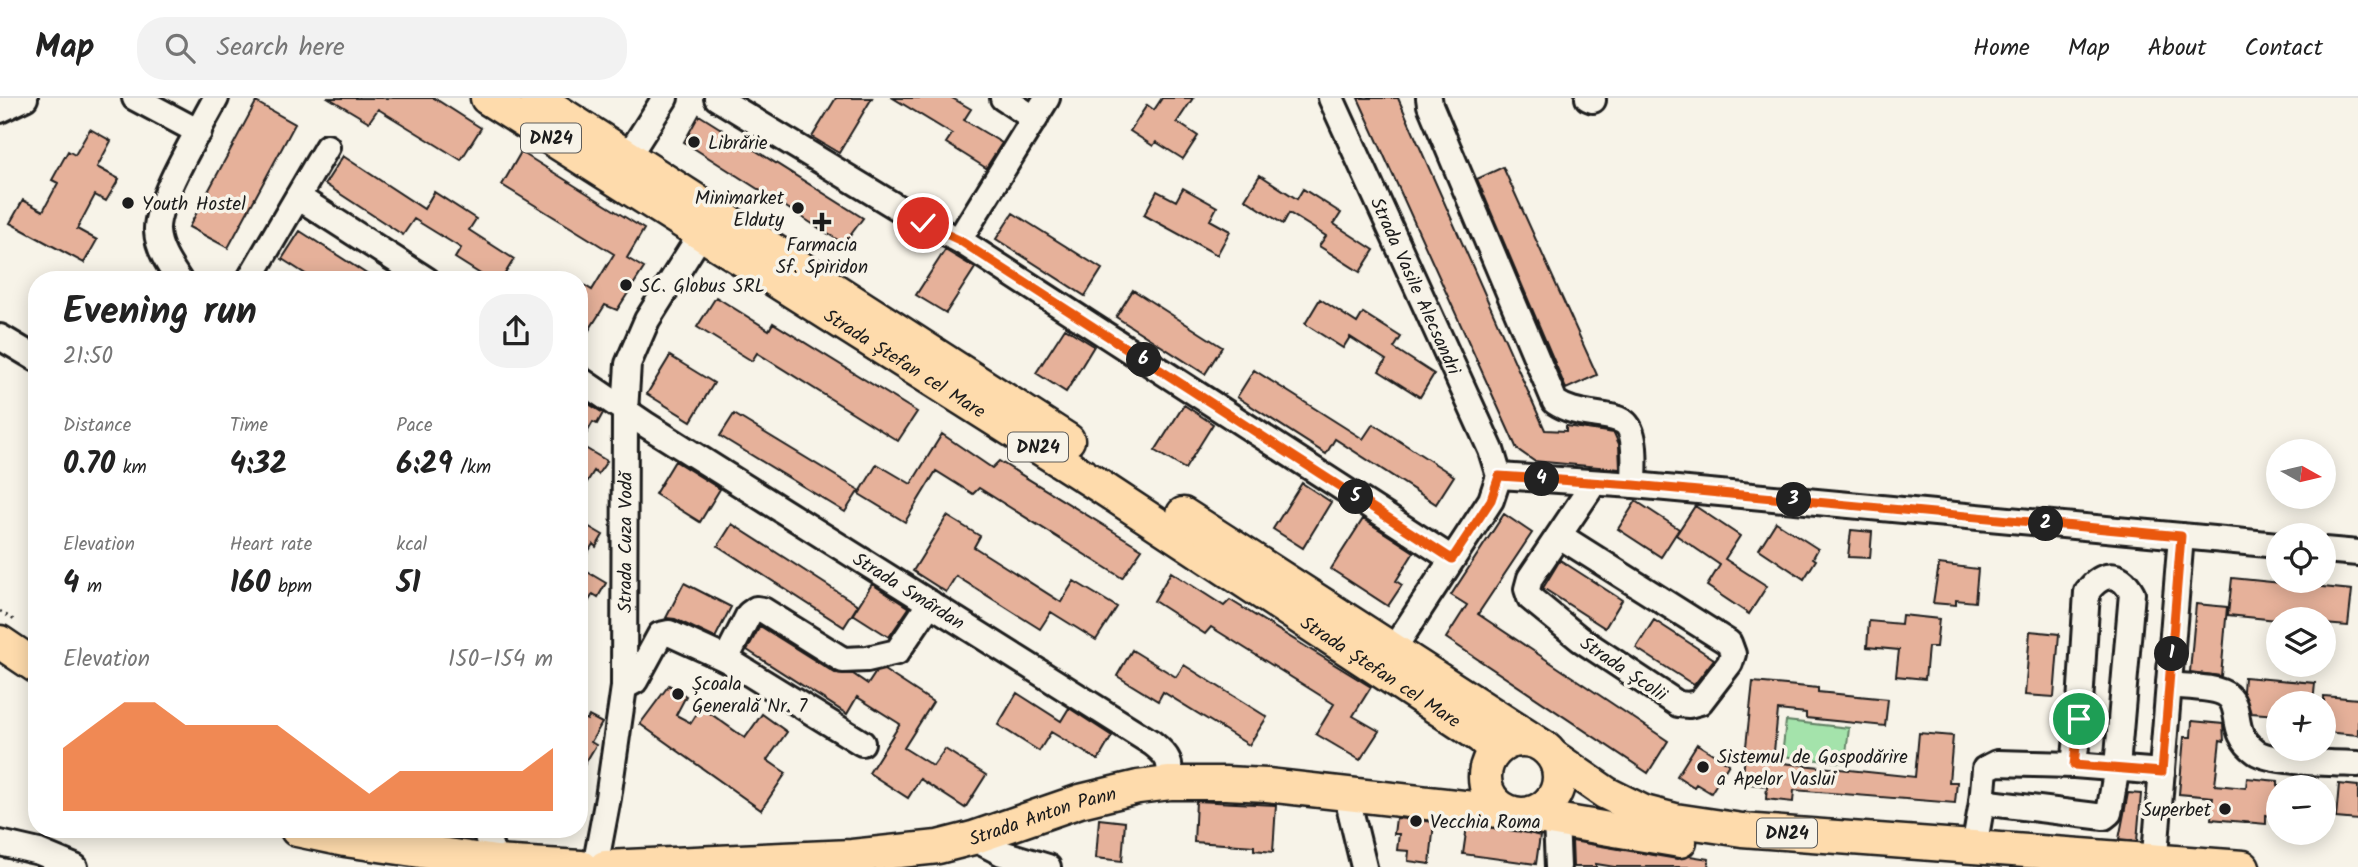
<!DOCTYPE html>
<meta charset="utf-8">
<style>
body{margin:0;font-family:Kalam,sans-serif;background:#f2f2f2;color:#222;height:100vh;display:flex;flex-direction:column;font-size:26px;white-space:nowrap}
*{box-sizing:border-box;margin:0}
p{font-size:23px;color:#767676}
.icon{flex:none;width:38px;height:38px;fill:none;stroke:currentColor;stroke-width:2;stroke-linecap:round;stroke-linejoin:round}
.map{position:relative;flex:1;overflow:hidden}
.side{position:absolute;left:28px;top:173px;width:560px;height:567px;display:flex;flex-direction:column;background:#fff;border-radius:28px;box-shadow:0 4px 18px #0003}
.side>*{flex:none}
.needle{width:46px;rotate:98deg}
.tools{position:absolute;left:2266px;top:341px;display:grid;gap:14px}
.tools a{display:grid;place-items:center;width:70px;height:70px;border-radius:50%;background:#fff;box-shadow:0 4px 18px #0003;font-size:35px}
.pin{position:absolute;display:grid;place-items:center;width:60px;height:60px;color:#fff;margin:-30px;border:4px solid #fff;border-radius:50%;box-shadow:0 2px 7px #0007}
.km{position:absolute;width:35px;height:35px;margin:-18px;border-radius:50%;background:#222;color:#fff;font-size:19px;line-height:35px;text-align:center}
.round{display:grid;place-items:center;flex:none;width:74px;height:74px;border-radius:28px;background:#f2f2f2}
.summary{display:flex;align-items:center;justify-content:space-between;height:119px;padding:0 35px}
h1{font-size:38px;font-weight:800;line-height:52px}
.stats{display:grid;grid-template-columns:repeat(3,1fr);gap:10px;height:119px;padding:7px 35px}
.stats div{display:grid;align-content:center}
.stats b{font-size:30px;font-weight:800}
.stats small{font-size:19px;font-weight:400}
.stats p{font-size:19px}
.chart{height:196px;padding:14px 35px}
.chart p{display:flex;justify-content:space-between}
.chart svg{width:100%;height:126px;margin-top:7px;fill:#ea580c;opacity:.7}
header{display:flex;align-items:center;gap:42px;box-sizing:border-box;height:98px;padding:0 35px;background:#fff;border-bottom:2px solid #e0e0e0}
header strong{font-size:33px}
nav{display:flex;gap:38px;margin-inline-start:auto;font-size:24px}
.search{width:490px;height:63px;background:#f2f2f2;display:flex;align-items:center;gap:18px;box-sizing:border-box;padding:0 24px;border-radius:28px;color:#767676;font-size:26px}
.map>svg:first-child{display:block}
</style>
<header>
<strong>Map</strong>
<div class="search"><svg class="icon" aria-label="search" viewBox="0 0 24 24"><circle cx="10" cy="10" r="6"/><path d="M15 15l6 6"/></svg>Search here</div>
<nav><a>Home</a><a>Map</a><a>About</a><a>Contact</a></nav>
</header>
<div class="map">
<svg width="2358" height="769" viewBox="0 0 2358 769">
<rect width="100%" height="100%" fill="#f7f3e8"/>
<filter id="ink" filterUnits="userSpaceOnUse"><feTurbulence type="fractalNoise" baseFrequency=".0143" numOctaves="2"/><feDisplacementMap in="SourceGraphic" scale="14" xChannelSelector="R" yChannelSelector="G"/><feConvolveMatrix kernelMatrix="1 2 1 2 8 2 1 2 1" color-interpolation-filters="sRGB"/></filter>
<g filter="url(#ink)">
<path fill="#a4e3ab" stroke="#608064" stroke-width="2" d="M1786 623 1849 630 1845 665 1782 658Z"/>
<path fill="#e6b19a" stroke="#1c1c1c" stroke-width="2" d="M329 0H434L481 30 461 62 378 11 369 24Z
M836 0H872L839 55 812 39Z
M893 0H952L971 11 964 22 1002 45 986 70 946 45 952 36Z
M1162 0H1193L1177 24 1198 38 1183 61 1156 44 1153 48 1130 33 1147 7 1154 12Z
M1358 0H1398L1545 332 1566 333V328L1614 335 1619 346 1620 371 1534 363 1517 351Z
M256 4 295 26 228 150 189 129Z
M699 17 863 120 844 146 684 44Z
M90 31 111 43 97 69 119 81 106 103 95 97 77 131 97 142 84 165 10 125 23 102 43 113 58 85 52 82 68 53 75 57Z
M521 54 644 131 627 160 644 170 617 212 605 207 579 248V184L592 192 614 156 502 87Z
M343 58 424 111 434 94 476 121 469 132 514 161 501 182H490L455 160 461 150 414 121 403 137 325 86Z
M1503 69 1597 277 1566 291 1477 81Z
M1260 77 1297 101 1303 91 1341 115 1334 126 1374 152 1360 174 1319 148 1326 138 1289 115 1283 126 1245 101Z
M1183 90 1217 109 1210 122 1230 133 1217 157 1144 117 1157 93 1176 103Z
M1013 115 1102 171 1085 198 996 141Z
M300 133 376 182H315L282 161Z
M945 152 975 170 946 215 916 197Z
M1133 192 1222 249 1205 276 1116 219Z
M716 199 769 232 773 225 917 314 898 343 757 255 752 263 697 229Z
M1320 201 1357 225 1363 215 1401 239 1394 250 1434 276 1420 299 1379 273 1386 262 1350 239 1343 250 1305 226Z
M1065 230 1094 248 1066 294 1036 275Z
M670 258 714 285 691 323 647 296Z
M1254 272 1363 341 1373 326 1454 378 1436 406 1335 341 1326 356 1237 299Z
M579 300 603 315 597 326 593 324 580 347 607 363 598 376 594 373 579 397Z
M1184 307 1213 326 1185 371 1155 353Z
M734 316 859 392 845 414 720 338Z
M942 336 992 370 999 363 1142 451 1122 480 979 390 973 396 936 373 905 424 859 396 877 366 911 386Z
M675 363 720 391 700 424 655 396Z
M1302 385 1331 404 1303 450 1273 431Z
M1636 403 1679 431 1661 459 1618 431Z
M1695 408 1740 438 1725 461 1767 488 1749 516 1707 488 1720 467 1676 437Z
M1504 416 1532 435 1478 516 1668 643 1648 675 1446 540 1467 507 1451 497Z
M947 418 980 438 974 449 1061 504 1074 483 1117 509 1096 542 1051 514 1040 531 956 478 946 494 913 473Z
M1363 421 1414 454 1396 483 1402 487 1388 508 1331 471Z
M579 423 603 437 596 449 593 446 579 469Z
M1776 424 1818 451 1813 460 1816 462 1804 481 1759 451Z
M732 426 858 507 844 529 718 448Z
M1851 432 1872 434 1870 460 1848 459Z
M1560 462 1622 502 1605 530 1543 490Z
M1939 466 1978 471 1975 504 1956 502V507L1933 505Z
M579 469 606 485 598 499 593 496 579 519Z
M1171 474 1224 508 1230 502 1371 589 1353 618 1379 633 1360 662 1316 636 1334 606 1211 529 1205 536 1154 503Z
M2232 480 2352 492 2348 528 2324 526V522H2277L2228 517Z
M684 485 731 509 715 540 675 521 666 520Z
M872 486 909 510 889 539 853 516Z
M2196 506 2227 509 2221 578 2190 574Z
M1902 517 1939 521 1936 549H1928L1925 581 1896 578 1899 552 1867 549 1869 523 1901 526Z
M1654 522 1714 561 1694 587 1636 550Z
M760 528 835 575 853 576 868 586 876 574 884 572 933 604 904 650 933 668 945 651 986 677 965 710 920 681 908 700 869 675 900 626 857 599 847 616 747 552Z
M2030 533 2059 536 2054 599 2025 597Z
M1132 552 1176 579 1184 567 1267 619 1249 647 1163 594 1158 603 1117 578Z
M2244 579 2315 585 2313 606H2278V617L2251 615 2243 593Z
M1753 584 1818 590V594L1888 601 1885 628 1806 620V615L1778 612 1773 664 1915 679 1919 635 1953 638 1949 684H1957L1955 705 1794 692 1793 704 1766 701 1767 688 1742 685Z
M669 587 686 598 676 617 691 625 701 609 745 640 762 616 787 634 767 662 786 675 761 712 640 626Z
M1017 595 1061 623 1069 610 1112 638 1098 662 1051 634 1039 653 998 627Z
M2324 598 2358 601V637L2324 634Z
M579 618 587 622 589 618 602 625 591 644 596 647 579 676Z
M2192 623 2223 626 2224 643 2220 642 2215 687 2246 690 2247 680 2278 683V719L2266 717V726L2211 721 2213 699 2179 696 2184 639H2191Z
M1697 646 1729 666 1711 695 1696 686 1694 689 1677 678Z
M2339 686 2358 688V722L2336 720Z
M2128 695 2141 696 2137 743 2119 741Z
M1196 703 1276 707 1273 754 1254 752V748L1194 744Z
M1396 720 1434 724 1430 766 1408 763 1409 753 1397 752 1399 736H1394Z
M1099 721 1125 724 1122 763 1096 760Z
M1467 728 1515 731 1540 738 1536 766 1463 756Z
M1572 743 1677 761 1690 758 1709 761 1708 769H1615L1596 766V769H1573Z"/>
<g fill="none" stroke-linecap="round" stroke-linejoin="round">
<defs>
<g id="minor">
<path d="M135 0 199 34"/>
<path d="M717 0 923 125 959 142 1452 461"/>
<path d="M1003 0 1035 21"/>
<path id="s1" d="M1331 0 1491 352 1499 378 1491 402 1383 567"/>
<path d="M1429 0 1430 7 1555 304C1567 312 1578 314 1592 316 1602 318 1615 318 1624 324 1638 334 1634 371 1634 387"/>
<path d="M1588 0 1593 2"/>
<path d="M0 12 25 0"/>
<path d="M618 74 665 0"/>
<path d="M298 99 427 182"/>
<path d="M959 142 1047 0"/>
<path d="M179 182C169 167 158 151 157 133 155 104 201 29 216 0"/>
<path d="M249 182 327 49"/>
<path d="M0 239 37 261"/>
<path id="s2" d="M579 281 645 326 1152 645C1170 659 1170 663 1170 685"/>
<path d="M1499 378 1634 387 2278 447"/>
<path d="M1560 438 1729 545 1733 556 1730 565 1700 604 1689 607 1678 606 1580 541 1530 500 1527 491 1530 480 1594 385"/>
<path d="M2324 452 2358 455"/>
<path d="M726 561 749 516 756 511 763 512 843 562 867 561 897 554 930 505"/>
<path d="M2169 587C2184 589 2217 588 2228 598 2243 611 2229 635 2256 654 2272 665 2336 665 2358 666"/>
<path d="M624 589 635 583 660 537 669 535 726 561 862 645"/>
<path d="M1346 695 1364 769"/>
<path d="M1982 704 2104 719 2109 715 2117 669 2132 495C2119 471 2101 475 2087 494L2079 621 2074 667"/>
<path d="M1556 722 1558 769"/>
<path d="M485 732 497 769"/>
<path d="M973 740 1002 755 1048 769"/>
<path d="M0 745 39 754 75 769"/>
<path d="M1974 750 1982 704 1985 671 1997 665 2074 667 2162 674"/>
<path id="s3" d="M595 769 608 700 624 589 625 313 628 266 647 222 701 136"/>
<path d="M2154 769 2181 438"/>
</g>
<g id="major">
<path id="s4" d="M487 0 1095 385 1481 639 1495 652"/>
<path d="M537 0 1068 342"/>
<path d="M1183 416 1536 644"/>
<path d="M0 544 37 569"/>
<circle cx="1522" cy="679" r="37"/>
<path d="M1554 659 1606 695 1644 714 1675 722 1742 732 2243 769"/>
<path d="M1526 717 1680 743"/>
<path d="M297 732 345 742 496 764 581 769"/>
<path id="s5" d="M605 769 852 758 938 749 973 740 1080 703 1138 689 1170 685H1225L1267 687 1508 714"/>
</g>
</defs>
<use href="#minor" stroke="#1c1c1c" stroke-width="30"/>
<use href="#major" stroke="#1c1c1c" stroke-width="37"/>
<path stroke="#1c1c1c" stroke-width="2.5" stroke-dasharray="2 5" stroke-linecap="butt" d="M0 513 14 522"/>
<use href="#minor" stroke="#f7f3e8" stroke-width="24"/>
<use href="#major" stroke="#fedbac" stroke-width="32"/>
</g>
</g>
<g fill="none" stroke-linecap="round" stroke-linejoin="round" filter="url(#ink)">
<defs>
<path id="route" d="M923 125 959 142 1452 461 1491 402 1499 378 1634 387 2181 438 2162 674 2074 667 2079 621"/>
</defs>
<use href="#route" stroke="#fff" stroke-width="14"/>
<use href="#route" stroke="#ea580c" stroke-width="9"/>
</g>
<g fill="#1c1c1c" stroke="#f7f3e8" stroke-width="2.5">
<circle cx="694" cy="44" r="7"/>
<circle cx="128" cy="105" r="7"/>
<circle cx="798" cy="110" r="7"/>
<path d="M818.5 113.5h7v7h7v7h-7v7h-7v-7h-7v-7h7z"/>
<circle cx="626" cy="187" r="7"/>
<circle cx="678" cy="596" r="7"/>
<circle cx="1703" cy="669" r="7"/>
<circle cx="2225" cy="711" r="7"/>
<circle cx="1416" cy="723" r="7"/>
</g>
<g text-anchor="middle" stroke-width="7" stroke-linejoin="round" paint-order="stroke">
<g fill="#f7f3e8" stroke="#5e5c59" stroke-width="2">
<rect x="521" y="25.5" width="60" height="29" rx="5"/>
<rect x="1008" y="334.5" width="60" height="29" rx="5"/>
<rect x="1757" y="720.5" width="60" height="29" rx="5"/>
</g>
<g font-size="18" font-weight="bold" fill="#1c1c1c">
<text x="551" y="46">DN24</text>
<text x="1038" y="355">DN24</text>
<text x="1787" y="741">DN24</text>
</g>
<g font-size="19" fill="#1c1c1c" stroke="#f7f3e8" text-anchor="start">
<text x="708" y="51">Librărie</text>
<text x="784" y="106" text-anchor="end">Minimarket<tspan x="784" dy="22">Elduty</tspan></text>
<text x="142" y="112">Youth Hostel</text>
<text x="822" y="153" text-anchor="middle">Farmacia<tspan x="822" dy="22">Sf. Spiridon</tspan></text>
<text x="640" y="194">SC. Globus SRL</text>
<text x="692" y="592">Școala<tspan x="692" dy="22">Generală Nr. 7</tspan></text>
<text x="1717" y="665">Sistemul de Gospodărire<tspan x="1717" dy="22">a Apelor Vaslui</tspan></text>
<text x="2211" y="718" text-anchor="end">Superbet</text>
<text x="1430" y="730">Vecchia Roma</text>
</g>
<g font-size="19" fill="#1c1c1c" stroke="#f7f3e8">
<text dy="7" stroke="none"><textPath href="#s1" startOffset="206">Strada Vasile Alecsandri</textPath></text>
<text dy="7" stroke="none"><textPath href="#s4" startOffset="495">Strada Ștefan cel Mare</textPath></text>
<text dy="7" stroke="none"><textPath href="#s3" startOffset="327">Strada Cuza Vodă</textPath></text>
<text dy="7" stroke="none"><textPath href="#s2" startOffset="392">Strada Smârdan</textPath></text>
<text transform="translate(1624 570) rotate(34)" y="7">Strada Școlii</text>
<text dy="7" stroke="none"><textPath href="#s4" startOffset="1062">Strada Ștefan cel Mare</textPath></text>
<text dy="7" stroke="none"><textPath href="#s5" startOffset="443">Strada Anton Pann</textPath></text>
</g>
</g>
</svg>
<div class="tools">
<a><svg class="needle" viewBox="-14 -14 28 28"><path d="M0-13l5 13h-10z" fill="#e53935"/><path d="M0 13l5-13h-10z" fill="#767676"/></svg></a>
<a><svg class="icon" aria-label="locate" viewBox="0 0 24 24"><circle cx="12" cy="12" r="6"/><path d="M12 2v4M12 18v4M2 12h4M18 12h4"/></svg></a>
<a><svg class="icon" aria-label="layers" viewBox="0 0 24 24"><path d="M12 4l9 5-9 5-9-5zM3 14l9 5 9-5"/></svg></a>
<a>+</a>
<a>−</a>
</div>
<div class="pin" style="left:2079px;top:621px;background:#1e9e55"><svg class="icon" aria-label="arrive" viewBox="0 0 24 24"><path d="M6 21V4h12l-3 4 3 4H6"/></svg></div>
<div class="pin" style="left:923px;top:125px;background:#d93025"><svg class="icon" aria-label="check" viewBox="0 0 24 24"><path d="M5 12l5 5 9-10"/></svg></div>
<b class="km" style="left:2172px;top:556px">1</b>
<b class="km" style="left:2046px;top:426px">2</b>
<b class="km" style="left:1794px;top:402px">3</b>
<b class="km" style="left:1542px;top:381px">4</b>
<b class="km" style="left:1356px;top:399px">5</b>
<b class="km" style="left:1144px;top:262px">6</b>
<section class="side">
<div class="summary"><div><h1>Evening run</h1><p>21:50</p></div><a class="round"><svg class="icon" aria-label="share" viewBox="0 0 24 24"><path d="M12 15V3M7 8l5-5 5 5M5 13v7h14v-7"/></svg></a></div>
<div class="stats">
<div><p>Distance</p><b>0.70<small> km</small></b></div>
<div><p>Time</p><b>4:32</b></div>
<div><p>Pace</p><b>6:29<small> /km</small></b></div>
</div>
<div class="stats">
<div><p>Elevation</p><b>4<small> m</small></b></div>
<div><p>Heart rate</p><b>160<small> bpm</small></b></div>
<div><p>kcal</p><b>51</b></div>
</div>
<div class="chart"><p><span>Elevation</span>150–154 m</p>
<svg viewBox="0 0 160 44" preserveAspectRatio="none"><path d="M0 44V22L10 14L20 6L30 6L40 14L50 14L60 14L70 14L80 22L90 30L100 38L110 30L120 30L130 30L140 30L150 30L160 22V44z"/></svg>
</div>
</section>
</div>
